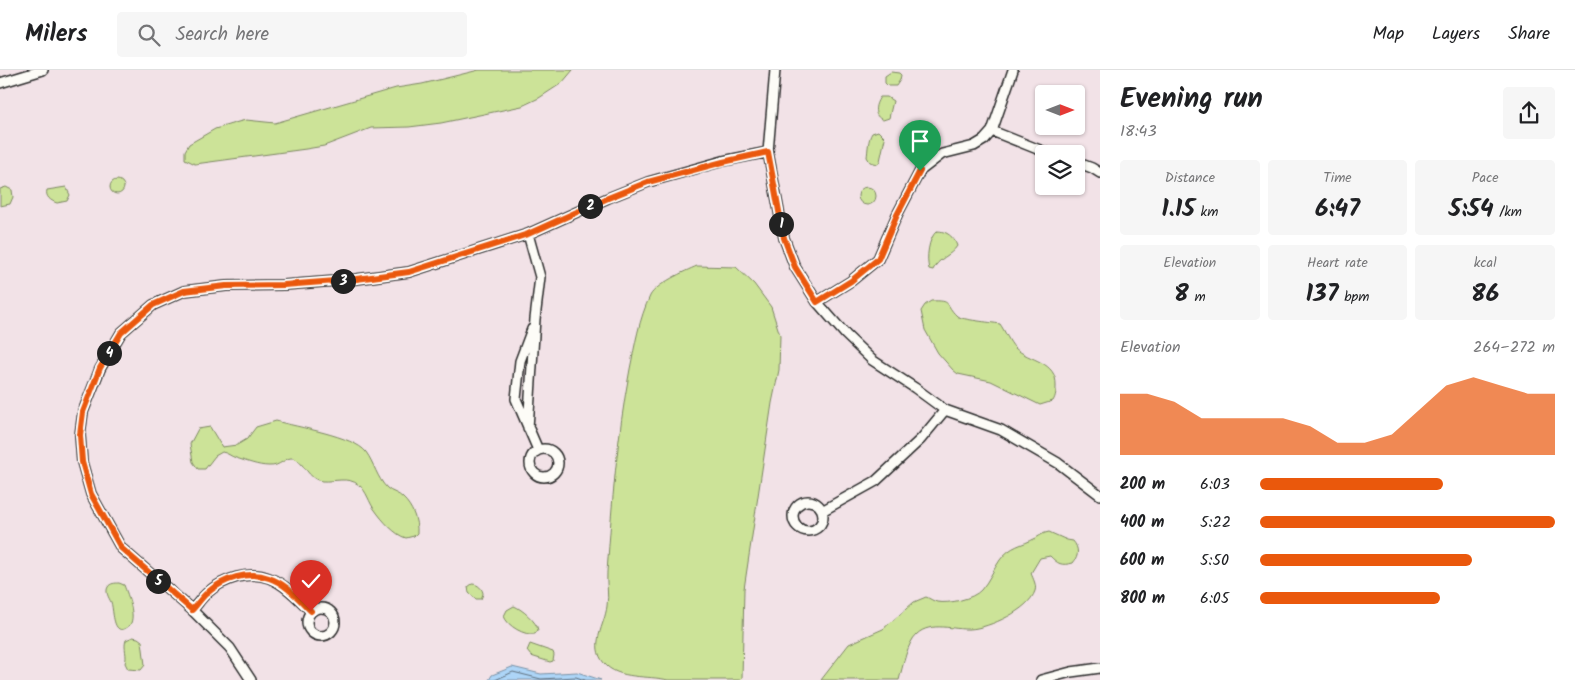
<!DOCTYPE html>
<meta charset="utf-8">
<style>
body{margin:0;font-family:Kalam,sans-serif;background:#f6f6f6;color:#202124;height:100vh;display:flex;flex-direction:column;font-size:19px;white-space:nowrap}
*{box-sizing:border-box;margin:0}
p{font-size:16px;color:#757577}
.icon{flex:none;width:28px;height:28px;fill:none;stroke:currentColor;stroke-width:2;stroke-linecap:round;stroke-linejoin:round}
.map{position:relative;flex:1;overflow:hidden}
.details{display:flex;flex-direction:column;background:#fff;width:475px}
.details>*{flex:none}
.needle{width:32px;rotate:90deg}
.buttons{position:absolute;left:1035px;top:15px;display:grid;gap:10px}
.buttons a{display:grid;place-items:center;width:50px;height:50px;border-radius:5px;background:#fff;box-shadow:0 1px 4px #0004;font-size:25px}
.pin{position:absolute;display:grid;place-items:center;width:42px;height:42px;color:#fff;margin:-51px -21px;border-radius:50% 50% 50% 0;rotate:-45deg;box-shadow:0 0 5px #0007}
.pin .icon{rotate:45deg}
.km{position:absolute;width:25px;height:25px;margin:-12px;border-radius:50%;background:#222;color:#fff;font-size:14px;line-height:25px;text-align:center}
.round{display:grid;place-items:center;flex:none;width:52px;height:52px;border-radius:5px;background:#f6f6f6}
.overview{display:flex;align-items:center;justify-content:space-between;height:85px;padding:0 20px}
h1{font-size:28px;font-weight:700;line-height:38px}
.figures{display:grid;grid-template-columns:repeat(3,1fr);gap:8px;height:85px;padding:5px 20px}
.figures div{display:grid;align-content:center;border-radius:5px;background:#f6f6f6;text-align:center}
.figures b{font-size:25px;font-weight:700}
.figures small{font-size:14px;font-weight:400}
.figures p{font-size:14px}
.chart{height:140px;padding:10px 20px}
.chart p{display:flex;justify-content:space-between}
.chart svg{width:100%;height:90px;margin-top:5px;fill:#ea580c;opacity:.7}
ul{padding:0 20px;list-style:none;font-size:16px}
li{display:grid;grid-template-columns:80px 60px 1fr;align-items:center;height:38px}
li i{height:12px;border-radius:6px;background:#ea580c}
header{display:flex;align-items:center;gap:30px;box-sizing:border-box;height:70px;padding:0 25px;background:#fff;border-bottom:1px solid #e0e0e0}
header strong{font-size:24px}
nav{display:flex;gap:28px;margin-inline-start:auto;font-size:18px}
.search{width:350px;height:45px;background:#f6f6f6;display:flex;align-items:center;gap:12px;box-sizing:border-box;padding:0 18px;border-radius:5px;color:#757577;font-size:19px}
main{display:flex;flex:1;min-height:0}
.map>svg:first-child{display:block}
</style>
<header>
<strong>Milers</strong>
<div class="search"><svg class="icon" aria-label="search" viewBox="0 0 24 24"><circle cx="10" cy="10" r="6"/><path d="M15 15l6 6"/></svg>Search here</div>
<nav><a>Map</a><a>Layers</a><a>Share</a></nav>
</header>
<main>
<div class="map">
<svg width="1100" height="610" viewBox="0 0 1100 610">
<rect width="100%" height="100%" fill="#f2e2e7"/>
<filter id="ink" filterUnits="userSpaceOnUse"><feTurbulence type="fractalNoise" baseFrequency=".02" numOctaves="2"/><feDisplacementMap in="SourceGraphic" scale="10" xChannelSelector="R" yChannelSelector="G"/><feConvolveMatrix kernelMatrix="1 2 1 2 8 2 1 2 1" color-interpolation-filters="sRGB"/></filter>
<g filter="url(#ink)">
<path fill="#cce398" stroke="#7c8762" d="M479 0H573L562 13 539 28 522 36 441 53 409 57 371 58 324 76 306 79 195 94 185 89V81L189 74 215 59 238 52 246 50 275 53 396 18 422 14Z
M891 2 899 3 901 5 900 10 896 16H888L885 13V6Z
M880 27H887L893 31 889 48 883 50C873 46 874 36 880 27Z
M878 61 885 68 880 91 878 94 870 92 867 87C868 80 868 69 872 63Z
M110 117a7 7 0 1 1 14 0a7 7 0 1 1-14 0Z
M6 117 12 120 13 127 10 134 0 136V119Z
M66 117 70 125 67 131 57 133C51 131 45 127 47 120Z
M858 126a9 9 0 1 1 18 0a9 9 0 1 1-18 0Z
M937 161C947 161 954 167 957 176 951 186 938 188 933 200L929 199C926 189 928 168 937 161Z
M697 196 736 197 754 214 771 237 780 265 779 300 772 333 744 519 742 608 740 610H668C648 605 618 610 604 593 589 575 605 555 607 536 609 525 606 513 607 502 612 434 617 366 630 299 635 275 639 249 650 226 656 214 685 201 697 196Z
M931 231C953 230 944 234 957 246 962 250 990 252 1000 254 1005 261 1009 272 1015 278 1029 291 1057 291 1056 316 1056 322 1056 326 1053 331L1040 335 991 311 958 304 953 300 938 283 925 260 921 241 925 235Z
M276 351C296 357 354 366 366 382 374 393 377 408 387 418 391 422 399 423 403 428 412 436 418 451 417 463L414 466 406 468C395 465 382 450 375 440 369 433 367 421 359 415 348 406 334 412 322 411 308 410 304 391 293 388 285 387 280 397 269 396 258 396 246 391 236 388 230 386 228 383 222 382L215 386 205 399H198L193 392 190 374 198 359 210 357 222 377 237 375 247 369 256 357Z
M1049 462 1067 470 1073 471C1079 478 1079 486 1073 493 1061 496 1058 494 1050 486L1040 488 1031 503C1033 509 1037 515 1035 521 1029 540 989 558 970 559 954 560 931 551 917 564 907 573 903 596 899 610H821L849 574 883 559 914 532 926 527C929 528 933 531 937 532 949 534 973 529 981 520 989 511 993 500 1000 490 1011 475 1021 476 1036 468 1041 465 1043 463 1049 462Z
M119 513 124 515C128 526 136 545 130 555 112 571 114 540 111 532 109 528 105 522 108 517 110 513 116 513 119 513Z
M472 514C478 514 483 519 483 524L481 529H476L469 523 468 517Z
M514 536C522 539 537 552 538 560L535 564C525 566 507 556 504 546L507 540Z
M133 567 138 568 142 571 145 595 141 600 128 599 125 593C128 585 123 578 126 570Z
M530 574 553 582 554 585 553 591 550 592 531 586 527 581Z"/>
<path fill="#add5f7" stroke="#7991a5" d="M512 597 541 604 577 602 601 610H489L492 605Z"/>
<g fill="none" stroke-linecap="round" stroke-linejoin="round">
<path stroke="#5f6f7d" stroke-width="1" d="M495 610 513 602 541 609 576 607 585 610"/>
<defs>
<path id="minor" d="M775 0 768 82 784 168 795 197 817 232 846 265 872 290 915 318 945 340 1001 360 1058 393 1100 425
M0 13 43 0
M992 61 1050 84
M1076 92 1092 98 1100 103
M528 164 540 207 535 249 528 358
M817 232 851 211 878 189 897 145 920 101 942 84 974 76 984 70 992 61 1013 0
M532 259 520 291 516 329 538 380
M530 393a14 14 0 1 1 28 0a14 14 0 1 1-28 0Z
M793 446a15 15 0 1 1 30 0a15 15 0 1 1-30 0Z
M822 441 876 411 921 369 945 340
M307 552a14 14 0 1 1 28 0a14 14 0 1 1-28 0Z
M192 540C197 535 201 528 207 523 223 509 249 500 269 508 285 514 299 529 311 541
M251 610 230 578 192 540 121 478 91 424 82 392 80 365 83 342 100 299 121 263 153 235 184 221 226 216 284 215 349 210 409 202 528 164 608 128 648 112 723 91 768 82
M1041 610 1071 602 1100 598"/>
</defs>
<use href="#minor" stroke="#2b2b2b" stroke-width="12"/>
<use href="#minor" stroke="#fdfcf7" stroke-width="9"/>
</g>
</g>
<g fill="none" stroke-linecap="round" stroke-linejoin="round" filter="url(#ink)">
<defs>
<path id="route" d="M311 541C299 529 285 513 269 508 248 500 223 509 207 523 201 528 197 535 192 540L121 478 91 424 82 392 80 365 83 342 100 298 121 263 153 235 184 221 226 216 284 215 349 210 409 202 528 164 608 128 648 112 723 92 768 82 784 168 795 197 817 232 851 211 878 189 897 145 920 101"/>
</defs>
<use href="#route" stroke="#fff" stroke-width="10"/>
<use href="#route" stroke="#ea580c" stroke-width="6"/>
</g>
</svg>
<div class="buttons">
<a><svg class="needle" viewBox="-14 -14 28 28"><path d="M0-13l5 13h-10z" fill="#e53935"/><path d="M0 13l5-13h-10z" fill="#757577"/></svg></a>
<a><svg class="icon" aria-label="layers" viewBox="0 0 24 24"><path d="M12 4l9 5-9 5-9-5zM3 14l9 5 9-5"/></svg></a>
</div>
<div class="pin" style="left:920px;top:101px;background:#1e9e55"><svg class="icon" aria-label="arrive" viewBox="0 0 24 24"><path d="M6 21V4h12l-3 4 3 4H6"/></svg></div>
<div class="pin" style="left:311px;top:541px;background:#d93025"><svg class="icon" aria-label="check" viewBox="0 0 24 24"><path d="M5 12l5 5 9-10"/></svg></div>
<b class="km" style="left:781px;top:154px">1</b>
<b class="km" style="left:590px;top:136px">2</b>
<b class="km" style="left:343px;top:211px">3</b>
<b class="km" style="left:109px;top:283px">4</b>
<b class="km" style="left:158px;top:511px">5</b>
</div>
<section class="details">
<div class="overview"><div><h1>Evening run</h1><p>18:43</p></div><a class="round"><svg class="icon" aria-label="share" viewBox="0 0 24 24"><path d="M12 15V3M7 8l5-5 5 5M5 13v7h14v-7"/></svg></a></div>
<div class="figures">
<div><p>Distance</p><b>1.15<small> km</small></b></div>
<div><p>Time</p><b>6:47</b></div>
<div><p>Pace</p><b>5:54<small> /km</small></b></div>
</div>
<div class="figures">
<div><p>Elevation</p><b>8<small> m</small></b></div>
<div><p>Heart rate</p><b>137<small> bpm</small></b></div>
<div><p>kcal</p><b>86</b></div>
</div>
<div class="chart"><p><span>Elevation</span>264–272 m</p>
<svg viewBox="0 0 160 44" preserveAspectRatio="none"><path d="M0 44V14L10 14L20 18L30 26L40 26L50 26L60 26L70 30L80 38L90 38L100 34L110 22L120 10L130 6L140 10L150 14L160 14V44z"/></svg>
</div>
<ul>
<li><b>200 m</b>6:03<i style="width:62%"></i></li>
<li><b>400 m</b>5:22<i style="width:100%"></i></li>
<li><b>600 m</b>5:50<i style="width:72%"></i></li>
<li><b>800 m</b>6:05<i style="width:61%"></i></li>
</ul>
</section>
</main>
